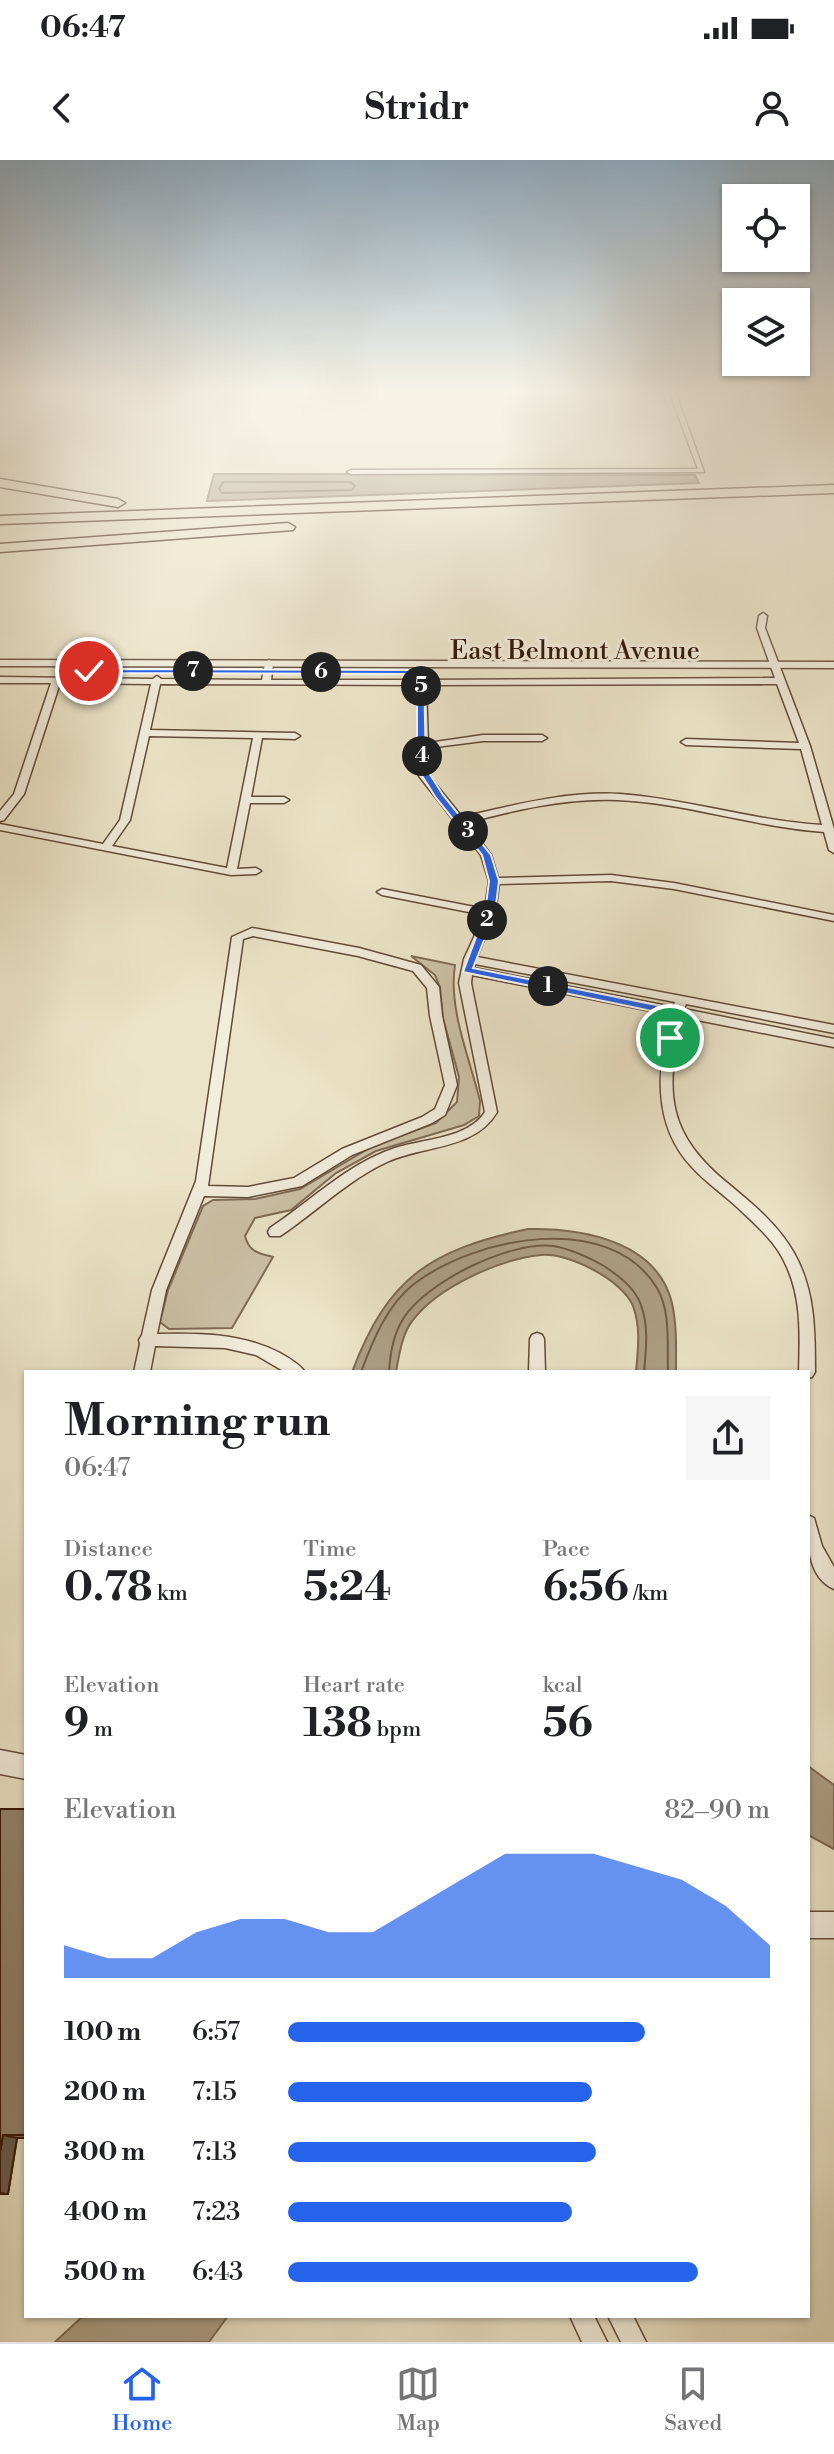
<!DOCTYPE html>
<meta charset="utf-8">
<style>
body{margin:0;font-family:"Libre Bodoni",serif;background:#f6f6f6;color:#202124;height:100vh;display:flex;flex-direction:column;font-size:30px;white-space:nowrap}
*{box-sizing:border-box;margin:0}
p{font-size:26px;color:#757577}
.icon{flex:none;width:44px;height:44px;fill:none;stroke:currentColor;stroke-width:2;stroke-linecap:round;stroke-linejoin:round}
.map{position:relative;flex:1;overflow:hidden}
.details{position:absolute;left:24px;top:1210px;width:786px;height:948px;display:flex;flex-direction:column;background:#fff;border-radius:0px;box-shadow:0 2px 6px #0004}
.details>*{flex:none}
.controls{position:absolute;left:722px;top:24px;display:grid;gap:16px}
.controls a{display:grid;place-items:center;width:88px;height:88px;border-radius:0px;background:#fff;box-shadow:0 2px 6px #0004;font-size:40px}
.pin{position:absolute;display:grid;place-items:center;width:68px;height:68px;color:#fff;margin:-34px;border:4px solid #fff;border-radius:50%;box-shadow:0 2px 8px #0007}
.km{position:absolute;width:40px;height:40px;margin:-20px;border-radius:50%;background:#222;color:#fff;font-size:22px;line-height:40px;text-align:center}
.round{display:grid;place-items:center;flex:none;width:84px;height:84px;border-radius:0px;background:#f6f6f6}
.overview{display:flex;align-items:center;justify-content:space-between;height:136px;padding:0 40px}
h1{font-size:44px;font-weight:700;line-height:60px}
.figures{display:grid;grid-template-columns:repeat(3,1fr);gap:12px;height:136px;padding:8px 40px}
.figures div{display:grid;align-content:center}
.figures b{font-size:40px;font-weight:700}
.figures small{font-size:22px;font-weight:400}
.figures p{font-size:22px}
.chart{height:224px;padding:16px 40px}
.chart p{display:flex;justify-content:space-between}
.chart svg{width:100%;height:144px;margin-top:8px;fill:#2563eb;opacity:.7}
ul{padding:0 40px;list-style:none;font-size:26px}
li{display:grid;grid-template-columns:128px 96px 1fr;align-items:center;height:60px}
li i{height:20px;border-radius:10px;background:#2563eb}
.status{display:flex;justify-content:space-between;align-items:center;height:56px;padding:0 40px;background:#fff;direction:ltr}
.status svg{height:22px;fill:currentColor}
header{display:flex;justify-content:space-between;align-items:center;height:104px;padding:0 40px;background:#fff;font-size:36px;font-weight:700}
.tabs{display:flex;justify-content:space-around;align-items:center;height:112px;border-top:2px solid #e0e0e0;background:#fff;font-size:22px;color:#757577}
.tabs a{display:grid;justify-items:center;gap:4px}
.tabs .active{color:#2563eb}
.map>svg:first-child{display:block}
</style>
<div class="status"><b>06:47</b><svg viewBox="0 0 49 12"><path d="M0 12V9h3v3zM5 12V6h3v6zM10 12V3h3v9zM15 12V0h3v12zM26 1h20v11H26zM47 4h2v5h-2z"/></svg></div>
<header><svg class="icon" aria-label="back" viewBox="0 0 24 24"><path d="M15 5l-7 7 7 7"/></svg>Stridr<svg class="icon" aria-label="person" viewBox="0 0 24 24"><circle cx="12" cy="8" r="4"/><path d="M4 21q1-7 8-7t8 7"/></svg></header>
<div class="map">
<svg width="834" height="2182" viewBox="0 0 834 2182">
<rect width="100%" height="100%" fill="#ece4c9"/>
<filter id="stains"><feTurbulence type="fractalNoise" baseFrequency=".0025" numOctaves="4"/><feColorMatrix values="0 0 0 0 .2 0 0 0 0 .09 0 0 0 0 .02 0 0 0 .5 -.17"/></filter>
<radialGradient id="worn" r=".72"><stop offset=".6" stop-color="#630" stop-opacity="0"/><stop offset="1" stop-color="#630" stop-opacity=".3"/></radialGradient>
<path fill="#ccc1a8" stroke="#7f6c58" stroke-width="2" d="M411 796 455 805C448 849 470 899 480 941L479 956 464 965 376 991 336 1013 291 1050 255 1058 245 1076C249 1092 258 1093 273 1097L232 1168 169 1169 160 1162 168 1130 203 1046 213 1040 255 1039 300 1029 373 986 436 963 457 942 459 917 443 858 440 827 435 815Z"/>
<path fill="#ad9f87" stroke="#7c6954" stroke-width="2" d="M214 314 695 315 699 323 207 341Z
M528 1069C582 1068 657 1081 672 1143 677 1166 676 1189 676 1212H636C638 1189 641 1168 633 1146 623 1120 567 1092 541 1095 500 1099 438 1127 413 1160 402 1173 399 1196 396 1212H352C388 1117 430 1090 528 1069Z
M808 1606 834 1625V1689L808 1675Z
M83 2156H228L209 2182H55Z"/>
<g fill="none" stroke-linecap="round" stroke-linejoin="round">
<path stroke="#705c47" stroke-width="2" d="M223 322H351L355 326 352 330 222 333 219 329Z
M361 1212C373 1180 387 1145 414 1124 475 1077 610 1050 657 1128 671 1152 667 1185 668 1212
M389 1212C390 1194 393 1175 403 1159 426 1122 509 1081 553 1086 571 1089 588 1097 604 1106 619 1116 635 1128 641 1145 649 1167 646 1190 644 1212"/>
<defs>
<path id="minor" d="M669 231H675L704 312 351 314 347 312 351 310 698 309Z
M763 453 767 456 765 468 810 586 834 669V693L829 690 824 672C754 667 687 643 617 640 566 638 515 650 466 663L491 695 498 718 611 715 674 723 834 755V761L674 729 611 721 499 724 495 753 477 797 834 865V873L686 844 684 849 834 879V887L682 857C664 934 667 975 731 1026 754 1045 779 1066 794 1093 815 1130 815 1170 815 1212L812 1217 808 1218V1212H799C800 1175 802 1137 785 1103 775 1081 755 1064 737 1047 722 1033 705 1022 691 1006 652 964 657 906 671 855L472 815 471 823 497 952C475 990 424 985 387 1002 348 1020 316 1052 280 1076H270L268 1072 270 1068C311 1041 347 1004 395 988 422 979 468 979 485 952L459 823 464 799 484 755 382 735 377 732 382 729 485 749 489 721 481 695 419 616 417 525 160 524 150 570 295 573 300 576 295 579 262 578 251 637H284L289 640 284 643H250L237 709 256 708 261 711 256 714 231 715 0 670V664L103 684 120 660 151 524 60 523 24 634 4 660 0 661V651L14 634 51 523H0V517L153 519 157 516 161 519 262 520 265 503 269 500 273 503 271 520H417V512L421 509 425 512 426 520 775 518 757 468 759 456ZM777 524 799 583 686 579 681 582 686 585 801 589 822 665C754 661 688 639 620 634 567 631 514 645 462 657L429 616 428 588 483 581H542L547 578 542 575H483L428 583 426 525ZM149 576 253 578 227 708 112 686 130 660ZM475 804 675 842 673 847 474 808Z
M252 768 359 788 421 805 439 827 442 856 457 925 445 955 432 963 352 995 302 1026 248 1037 204 1036 166 1130 157 1174C200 1173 241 1173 280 1193 289 1198 299 1204 305 1212H285L256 1195 225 1188 155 1186 150 1212H134L140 1184 139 1180 142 1175 152 1130 196 1021 232 777ZM253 776 358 796 413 811 427 828 430 856 445 925 435 949 422 957 342 989 294 1018 248 1027 208 1026 243 779Z
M537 1173 542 1175 544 1179 545 1212H529L530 1179 532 1175Z
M808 1355 814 1358 822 1386 834 1407V1429C806 1417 808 1380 808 1355Z
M570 2156H594L607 2182H582Z
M608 2156H633L646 2182H621Z"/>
<path id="tertiary" d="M0 500 834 502V508L0 506Z
M0 1590 26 1595V1619L0 1614Z
M808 1752H834V1778H808Z"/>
<path id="motorway" d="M0 319 118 339 125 343 118 347 0 327Z
M834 325V333L0 364V356Z
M288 363 295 367 293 370 0 392V384Z"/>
</defs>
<use href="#minor" stroke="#604b38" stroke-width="3"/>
<use href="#tertiary" stroke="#604b38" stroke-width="3"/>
<use href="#motorway" stroke="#321807" stroke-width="3"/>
<use href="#minor" fill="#f3eddc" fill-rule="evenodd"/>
<use href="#tertiary" fill="#f3eddc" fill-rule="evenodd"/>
<use href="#motorway" fill="#ece4c9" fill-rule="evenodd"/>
</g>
<path fill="#7e705d" stroke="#321807" stroke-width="2" d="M0 1649H26V1978H17L8 2034H0Z"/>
<path fill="#675b4c" stroke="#321807" stroke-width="2" d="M3 1975 17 1978 8 2034 0 2033V1992Z"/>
<path fill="#93826c" stroke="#321807" stroke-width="2" d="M0 1649H26V1975H3L0 1992Z"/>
<linearGradient id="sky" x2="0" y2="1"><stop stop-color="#90acc1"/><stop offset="0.43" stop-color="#f6f3e7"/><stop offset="1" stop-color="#f6f3e7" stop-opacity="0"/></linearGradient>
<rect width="834" height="537" fill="url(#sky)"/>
<path fill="#2563eb" stroke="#fff" stroke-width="2" d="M89 509 424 510 426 608 443 635 491 695 499 721 495 753 473 808 681 850 674 881 664 878 671 855 463 812 485 753 489 721 482 695 436 638 417 608V514L86 513Z"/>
<g text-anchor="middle" stroke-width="6" stroke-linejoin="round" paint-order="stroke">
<g font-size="26" fill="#321807" stroke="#f3eddc">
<text x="575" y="499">East Belmont Avenue</text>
</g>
</g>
<rect width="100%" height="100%" filter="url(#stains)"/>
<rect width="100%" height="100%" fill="url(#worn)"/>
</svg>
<div class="controls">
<a><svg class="icon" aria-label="locate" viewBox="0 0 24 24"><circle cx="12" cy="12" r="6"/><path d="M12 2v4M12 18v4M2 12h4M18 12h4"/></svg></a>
<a><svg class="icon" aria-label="layers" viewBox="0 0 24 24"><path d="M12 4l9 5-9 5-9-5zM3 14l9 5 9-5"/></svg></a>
</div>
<div class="pin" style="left:670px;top:878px;background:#1e9e55"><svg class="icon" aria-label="arrive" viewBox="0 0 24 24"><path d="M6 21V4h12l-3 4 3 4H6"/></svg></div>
<div class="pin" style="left:89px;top:511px;background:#d93025"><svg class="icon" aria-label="check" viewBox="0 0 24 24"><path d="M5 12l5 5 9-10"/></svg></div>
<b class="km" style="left:548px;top:826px">1</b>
<b class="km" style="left:487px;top:760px">2</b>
<b class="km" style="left:468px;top:671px">3</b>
<b class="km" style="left:422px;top:596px">4</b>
<b class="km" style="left:421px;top:526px">5</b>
<b class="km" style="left:321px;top:512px">6</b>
<b class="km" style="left:193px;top:511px">7</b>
<section class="details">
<div class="overview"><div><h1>Morning run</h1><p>06:47</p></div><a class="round"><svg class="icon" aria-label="share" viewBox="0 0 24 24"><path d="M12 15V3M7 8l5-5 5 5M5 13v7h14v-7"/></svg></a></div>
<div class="figures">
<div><p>Distance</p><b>0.78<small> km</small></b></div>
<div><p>Time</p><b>5:24</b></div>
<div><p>Pace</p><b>6:56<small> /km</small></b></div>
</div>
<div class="figures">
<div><p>Elevation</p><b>9<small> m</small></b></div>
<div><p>Heart rate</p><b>138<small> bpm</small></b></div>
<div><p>kcal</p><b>56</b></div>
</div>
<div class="chart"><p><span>Elevation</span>82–90 m</p>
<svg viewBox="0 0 160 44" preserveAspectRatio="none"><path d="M0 44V34L10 38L20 38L30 30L40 26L50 26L60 30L70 30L80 22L90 14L100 6L110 6L120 6L130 10L140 14L150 22L160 34V44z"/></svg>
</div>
<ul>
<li><b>100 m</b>6:57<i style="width:74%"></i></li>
<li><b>200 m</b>7:15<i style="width:63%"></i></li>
<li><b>300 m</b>7:13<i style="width:64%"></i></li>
<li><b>400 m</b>7:23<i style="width:59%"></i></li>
<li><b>500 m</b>6:43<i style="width:85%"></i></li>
</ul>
</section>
</div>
<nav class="tabs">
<a class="active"><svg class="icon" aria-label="home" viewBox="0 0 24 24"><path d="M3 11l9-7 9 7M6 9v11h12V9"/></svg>Home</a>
<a><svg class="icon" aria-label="map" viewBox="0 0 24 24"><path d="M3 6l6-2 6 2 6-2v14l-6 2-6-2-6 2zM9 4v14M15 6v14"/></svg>Map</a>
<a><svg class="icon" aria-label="saved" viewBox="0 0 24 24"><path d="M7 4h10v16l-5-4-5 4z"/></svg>Saved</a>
</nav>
